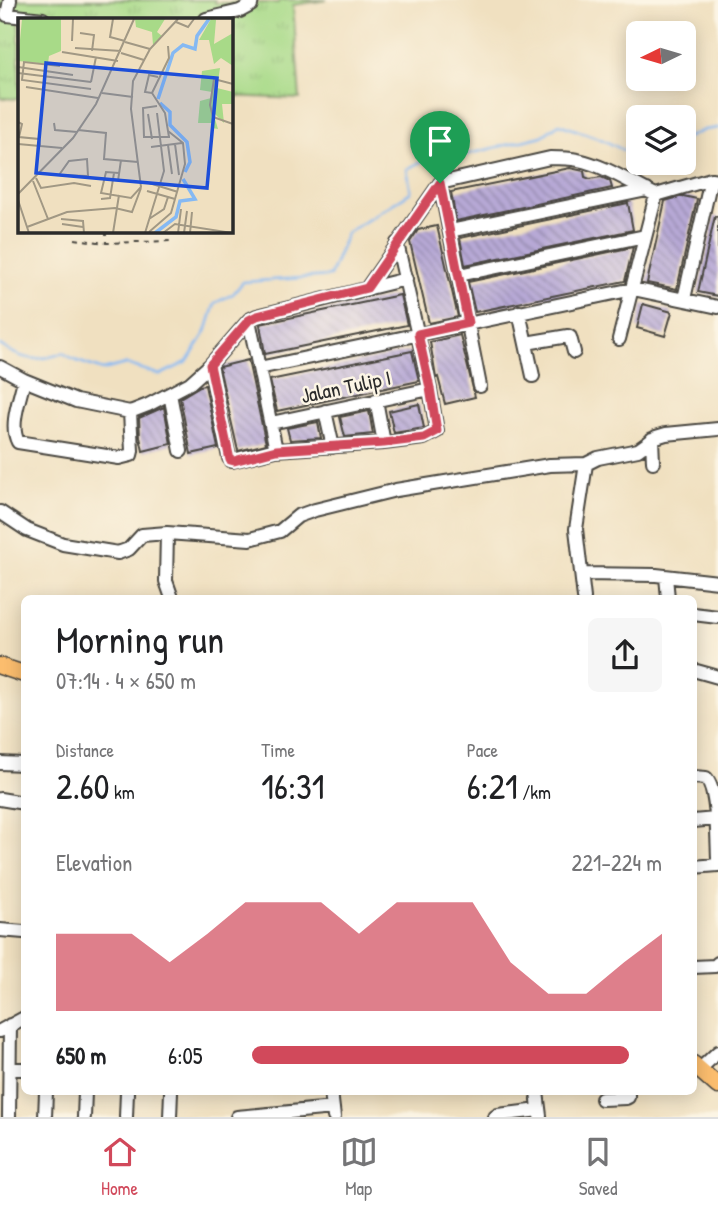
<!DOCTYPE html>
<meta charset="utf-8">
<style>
body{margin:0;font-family:"Patrick Hand",sans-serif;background:#f6f6f6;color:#202124;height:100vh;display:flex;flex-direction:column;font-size:26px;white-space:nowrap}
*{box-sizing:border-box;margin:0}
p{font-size:23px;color:#757577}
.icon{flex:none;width:38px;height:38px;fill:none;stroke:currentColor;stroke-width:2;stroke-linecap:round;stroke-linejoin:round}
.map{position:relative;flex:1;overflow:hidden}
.panel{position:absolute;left:21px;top:595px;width:676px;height:500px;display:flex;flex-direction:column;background:#fff;border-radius:10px;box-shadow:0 4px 18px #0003}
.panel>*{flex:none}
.needle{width:46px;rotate:265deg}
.buttons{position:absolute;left:626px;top:21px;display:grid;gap:14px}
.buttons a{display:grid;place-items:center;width:70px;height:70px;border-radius:10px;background:#fff;box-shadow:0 4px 18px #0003;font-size:35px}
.pin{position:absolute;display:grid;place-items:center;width:60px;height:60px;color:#fff;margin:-72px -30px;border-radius:50% 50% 50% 0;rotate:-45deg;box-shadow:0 0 7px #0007}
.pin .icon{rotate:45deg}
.round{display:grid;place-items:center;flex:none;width:74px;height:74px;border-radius:10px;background:#f6f6f6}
.headline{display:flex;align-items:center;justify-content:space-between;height:119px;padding:0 35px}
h1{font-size:38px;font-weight:600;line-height:52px}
.figures{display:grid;grid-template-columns:repeat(3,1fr);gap:10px;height:119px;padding:7px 35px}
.figures div{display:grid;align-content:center}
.figures b{font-size:35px;font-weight:600}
.figures small{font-size:19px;font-weight:400}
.figures p{font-size:19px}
.chart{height:196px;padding:14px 35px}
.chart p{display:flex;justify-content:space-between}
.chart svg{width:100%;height:126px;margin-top:7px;fill:#d1495b;opacity:.7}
ul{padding:0 35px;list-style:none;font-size:23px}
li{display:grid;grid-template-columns:112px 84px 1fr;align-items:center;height:52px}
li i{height:18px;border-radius:9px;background:#d1495b}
.tab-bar{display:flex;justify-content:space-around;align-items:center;height:98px;border-top:2px solid #e0e0e0;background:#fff;font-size:19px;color:#757577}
.tab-bar a{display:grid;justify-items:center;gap:4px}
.tab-bar .current{color:#d1495b}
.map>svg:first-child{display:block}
</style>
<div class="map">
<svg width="718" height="1117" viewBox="0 0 718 1117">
<defs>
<pattern id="grass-tufts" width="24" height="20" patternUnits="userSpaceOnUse" patternTransform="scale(1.75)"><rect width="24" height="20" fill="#a8da88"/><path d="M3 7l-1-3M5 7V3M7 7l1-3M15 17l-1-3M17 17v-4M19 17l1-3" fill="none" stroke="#91bb76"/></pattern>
<pattern id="building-back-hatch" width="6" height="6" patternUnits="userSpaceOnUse" patternTransform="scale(1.75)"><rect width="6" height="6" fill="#b7a9d6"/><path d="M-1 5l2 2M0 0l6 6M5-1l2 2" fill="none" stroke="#958aae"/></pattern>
</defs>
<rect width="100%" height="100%" fill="#fcf5e5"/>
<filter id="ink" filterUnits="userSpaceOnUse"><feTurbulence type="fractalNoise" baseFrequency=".0143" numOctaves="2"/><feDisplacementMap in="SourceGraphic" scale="14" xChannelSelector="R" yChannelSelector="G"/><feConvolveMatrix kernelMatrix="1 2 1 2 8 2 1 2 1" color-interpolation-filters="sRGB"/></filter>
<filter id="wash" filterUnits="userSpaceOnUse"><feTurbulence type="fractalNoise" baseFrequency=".00686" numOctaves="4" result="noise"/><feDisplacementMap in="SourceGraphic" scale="28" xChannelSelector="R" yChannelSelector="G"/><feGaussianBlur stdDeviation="1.57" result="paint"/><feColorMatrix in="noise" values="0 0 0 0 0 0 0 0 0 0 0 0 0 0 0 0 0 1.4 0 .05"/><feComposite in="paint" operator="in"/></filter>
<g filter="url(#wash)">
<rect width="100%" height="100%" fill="#f0e0c0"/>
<path fill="url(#grass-tufts)" stroke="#6a825a" stroke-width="2" d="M0 0H215V3H278L280 0H327L293 5 300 99 231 96V19H19V99L0 98Z"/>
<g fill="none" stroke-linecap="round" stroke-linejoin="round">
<path stroke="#85b9f3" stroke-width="2.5" d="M684 139 704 130 718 128
M646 163 660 172 674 163
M0 345C23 361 37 362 63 353L77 361 103 370 126 364 160 375 187 362 206 332 215 303 233 294 243 282 330 276 347 233 411 192 407 169 428 158 469 154 542 136 559 124 601 139 639 158"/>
</g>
<g id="blocks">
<path fill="url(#building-back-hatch)" d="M570 168 584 171 585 177 590 179 601 177 610 181 612 188 456 221 451 192Z
M683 196 697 199 677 289 647 283 665 201Z
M628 203 633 230 465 265 460 238Z
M715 216 718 217V296L698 292Z
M437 226 458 317 429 323 410 242 418 230Z
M633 247 625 281 475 312 468 282Z
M400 295 407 325 265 354 260 324Z
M643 304 672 312 665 336 637 328Z
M460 335 475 397 445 404 438 377 436 378 430 342Z
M412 351 419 381 277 411 270 380Z
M248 360 266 444 238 451 219 367Z
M205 385 218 448 191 454 180 398 200 386Z
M419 404 424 428 394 433 389 411Z
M164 407 171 444 143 451 140 437 139 418Z
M369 411 373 434 345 437 340 417Z
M318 422 321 438 290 440 287 428Z"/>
</g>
</g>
<g filter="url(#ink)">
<use href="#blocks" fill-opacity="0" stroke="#494641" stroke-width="2"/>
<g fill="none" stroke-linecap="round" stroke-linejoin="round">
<defs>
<path id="minor" d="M10 0 7 15 43 19
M206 19 240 11 251 5 252 0
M440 183 480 386
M450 231 647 190
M459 275 645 236
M367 288 440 183 550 158C560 158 569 158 578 160 606 166 631 183 656 195L711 179 718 180
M684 299 711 179
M519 312 533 376
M249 320 276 450
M619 339 656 195
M526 343 568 336 570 337 574 352
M210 365 229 458 232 461 276 450 384 443 424 438 437 431 430 389 397 243
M0 367 24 380 76 401 130 412 148 405 190 383 210 365 249 320 257 316 406 279
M259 368 633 289 718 307
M24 380C20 399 9 425 18 442L119 458 131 455 132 451 130 412
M170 394 181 451
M376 400 384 443
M325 411 333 447
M271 423 430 389
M652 439 653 462
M0 512 27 530 63 544 118 553 129 549 142 535 167 533 250 539 280 531 298 516 315 510 396 490 550 465 586 464 598 458 638 450 656 437 666 434 718 429
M167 533 166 581 172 598
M582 574 656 575 718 582
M666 577 668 598
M584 598 576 529 586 464
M693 614 718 617
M693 670 718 677
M0 763 24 764
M693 777 706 778C718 791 717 839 718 859
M0 799 24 803
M693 821 716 819
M693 867 718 865
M0 930 24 932
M693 967 715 966 718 963
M0 1031 24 1018
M10 1069H24
M700 1069 718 1052
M331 1092 334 1117
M537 1092 540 1116
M602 1099 626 1098 628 1097V1092
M9 1117 10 1025
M45 1117 46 1092
M84 1117 85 1092
M126 1117 127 1092
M170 1117 171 1092
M237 1117 333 1108
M495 1117 498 1115 539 1110"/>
<path id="major" d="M0 666 24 674
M693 1064 718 1086"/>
</defs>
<use href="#minor" stroke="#494641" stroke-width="16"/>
<use href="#major" stroke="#494641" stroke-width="19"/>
<path stroke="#494641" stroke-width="2" stroke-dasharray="5 5" stroke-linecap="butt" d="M106 231V242
M75 239 106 243 171 241"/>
<use href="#minor" stroke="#fff" stroke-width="12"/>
<use href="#major" stroke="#fbbd6e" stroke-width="16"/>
</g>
</g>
<g fill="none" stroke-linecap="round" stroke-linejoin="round" filter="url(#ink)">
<defs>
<path id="route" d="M440 183 468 323 418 334 430 388 437 431 424 438 384 443 276 450 234 461 230 460 210 365 249 320 257 316 367 288Z"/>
</defs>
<use href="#route" stroke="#fff" stroke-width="14"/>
<use href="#route" stroke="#d1495b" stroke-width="9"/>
</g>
<g text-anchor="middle" stroke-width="5" stroke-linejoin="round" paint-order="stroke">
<g font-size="21" fill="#2b2b2b" stroke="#fcf5e5">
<text transform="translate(346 387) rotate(-12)" y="7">Jalan Tulip I</text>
</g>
</g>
<g transform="translate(18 18)">
<rect width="215" height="215" fill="#f0e0c0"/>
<path d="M4 1H43V33L31 38 30 46 0 43ZM193 1 198 2 196 26 215 15V48L203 40 196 46 191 22H181ZM202 50 199 70 215 74V79L214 86H204L206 105 195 94 200 111 194 110V105H180L182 83 193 80 194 74 182 72 184 53Z" fill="#a8da88"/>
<path d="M117 1H147L139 14 144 18 135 27 134 14 118 9Z" fill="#a8da88"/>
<path fill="none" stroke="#85b9f3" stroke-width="3.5" d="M140 81 155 35 165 27 177 31 179 18 191 1M142 85 152 94V107L169 124 172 144 167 154M137 215 158 199 162 183 177 181 165 161"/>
<path fill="none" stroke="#a19884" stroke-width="2" d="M95 1 92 19 107 23M158 4 170 9 176 1M62 15 76 17 74 33M54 23 55 1M107 24 132 31M150 28 151 40 134 75 147 95 151 119M57 30 103 33M44 34 100 43M103 35 126 42M42 48 6 44 4 62 73 71M0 49 55 57M0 55 73 64M73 64 78 39M8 69 80 80M84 75 115 79M134 75 127 74 131 57 140 59M139 88 125 90 126 119H152M130 96 134 121M0 104 4 106 1 119 21 121 22 128M36 105 37 112 59 114M215 106 195 99 192 87 196 61 215 66M60 112 88 115 86 141 120 144M0 126 44 130M157 126 161 157M150 127 154 156M133 129 164 125M69 141 70 158 41 157 51 143ZM101 155 88 154 83 175 113 180 123 169 113 91 115 63 132 31 160 1M18 160 23 170 56 165 73 168M15 163 30 201M100 163 103 142M131 165 160 174M129 173 157 181M0 176 55 120 78 86 116 1M83 181 92 180 96 155M0 182 11 215M43 201 65 203 66 215M131 201 146 191 150 179M44 206 65 209M9 209 49 194 97 190 114 194 123 170M131 214 153 195 167 146 165 125 150 113M95 215 101 177M127 215 146 153 139 95M145 215 157 206 214 215M160 215 163 191M166 215 169 193M172 215 174 194"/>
<path fill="#1d4ed8" fill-opacity="0.15" stroke="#1d4ed8" stroke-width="3.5" d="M28 45 199 60 189 170 18 155Z"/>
<rect width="215" height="215" fill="none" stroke="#2b2b2b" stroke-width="3.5"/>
</g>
</svg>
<div class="buttons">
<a><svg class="needle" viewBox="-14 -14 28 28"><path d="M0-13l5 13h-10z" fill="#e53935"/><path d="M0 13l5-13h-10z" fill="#757577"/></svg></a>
<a><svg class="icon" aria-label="layers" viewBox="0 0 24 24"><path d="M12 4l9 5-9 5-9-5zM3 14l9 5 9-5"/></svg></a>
</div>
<div class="pin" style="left:440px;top:183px;background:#1e9e55"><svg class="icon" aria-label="arrive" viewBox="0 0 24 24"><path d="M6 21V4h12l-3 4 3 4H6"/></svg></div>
<section class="panel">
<div class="headline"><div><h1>Morning run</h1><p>07:14 · 4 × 650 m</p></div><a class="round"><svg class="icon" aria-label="share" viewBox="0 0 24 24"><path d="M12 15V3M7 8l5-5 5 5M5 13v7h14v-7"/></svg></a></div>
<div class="figures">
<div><p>Distance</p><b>2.60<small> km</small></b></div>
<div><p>Time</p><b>16:31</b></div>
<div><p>Pace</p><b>6:21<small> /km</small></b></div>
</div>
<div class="chart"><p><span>Elevation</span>221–224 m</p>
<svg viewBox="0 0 160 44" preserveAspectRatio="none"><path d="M0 44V17L10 17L20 17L30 27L40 17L50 6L60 6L70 6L80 17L90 6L100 6L110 6L120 27L130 38L140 38L150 27L160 17V44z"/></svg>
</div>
<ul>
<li><b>650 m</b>6:05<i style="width:92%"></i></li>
</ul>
</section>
</div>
<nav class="tab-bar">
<a class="current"><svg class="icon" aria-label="home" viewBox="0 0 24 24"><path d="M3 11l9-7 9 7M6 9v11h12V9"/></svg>Home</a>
<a><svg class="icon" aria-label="map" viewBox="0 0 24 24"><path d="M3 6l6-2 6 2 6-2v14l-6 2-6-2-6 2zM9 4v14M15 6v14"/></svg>Map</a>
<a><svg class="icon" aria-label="saved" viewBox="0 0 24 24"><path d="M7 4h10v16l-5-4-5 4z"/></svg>Saved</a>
</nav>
